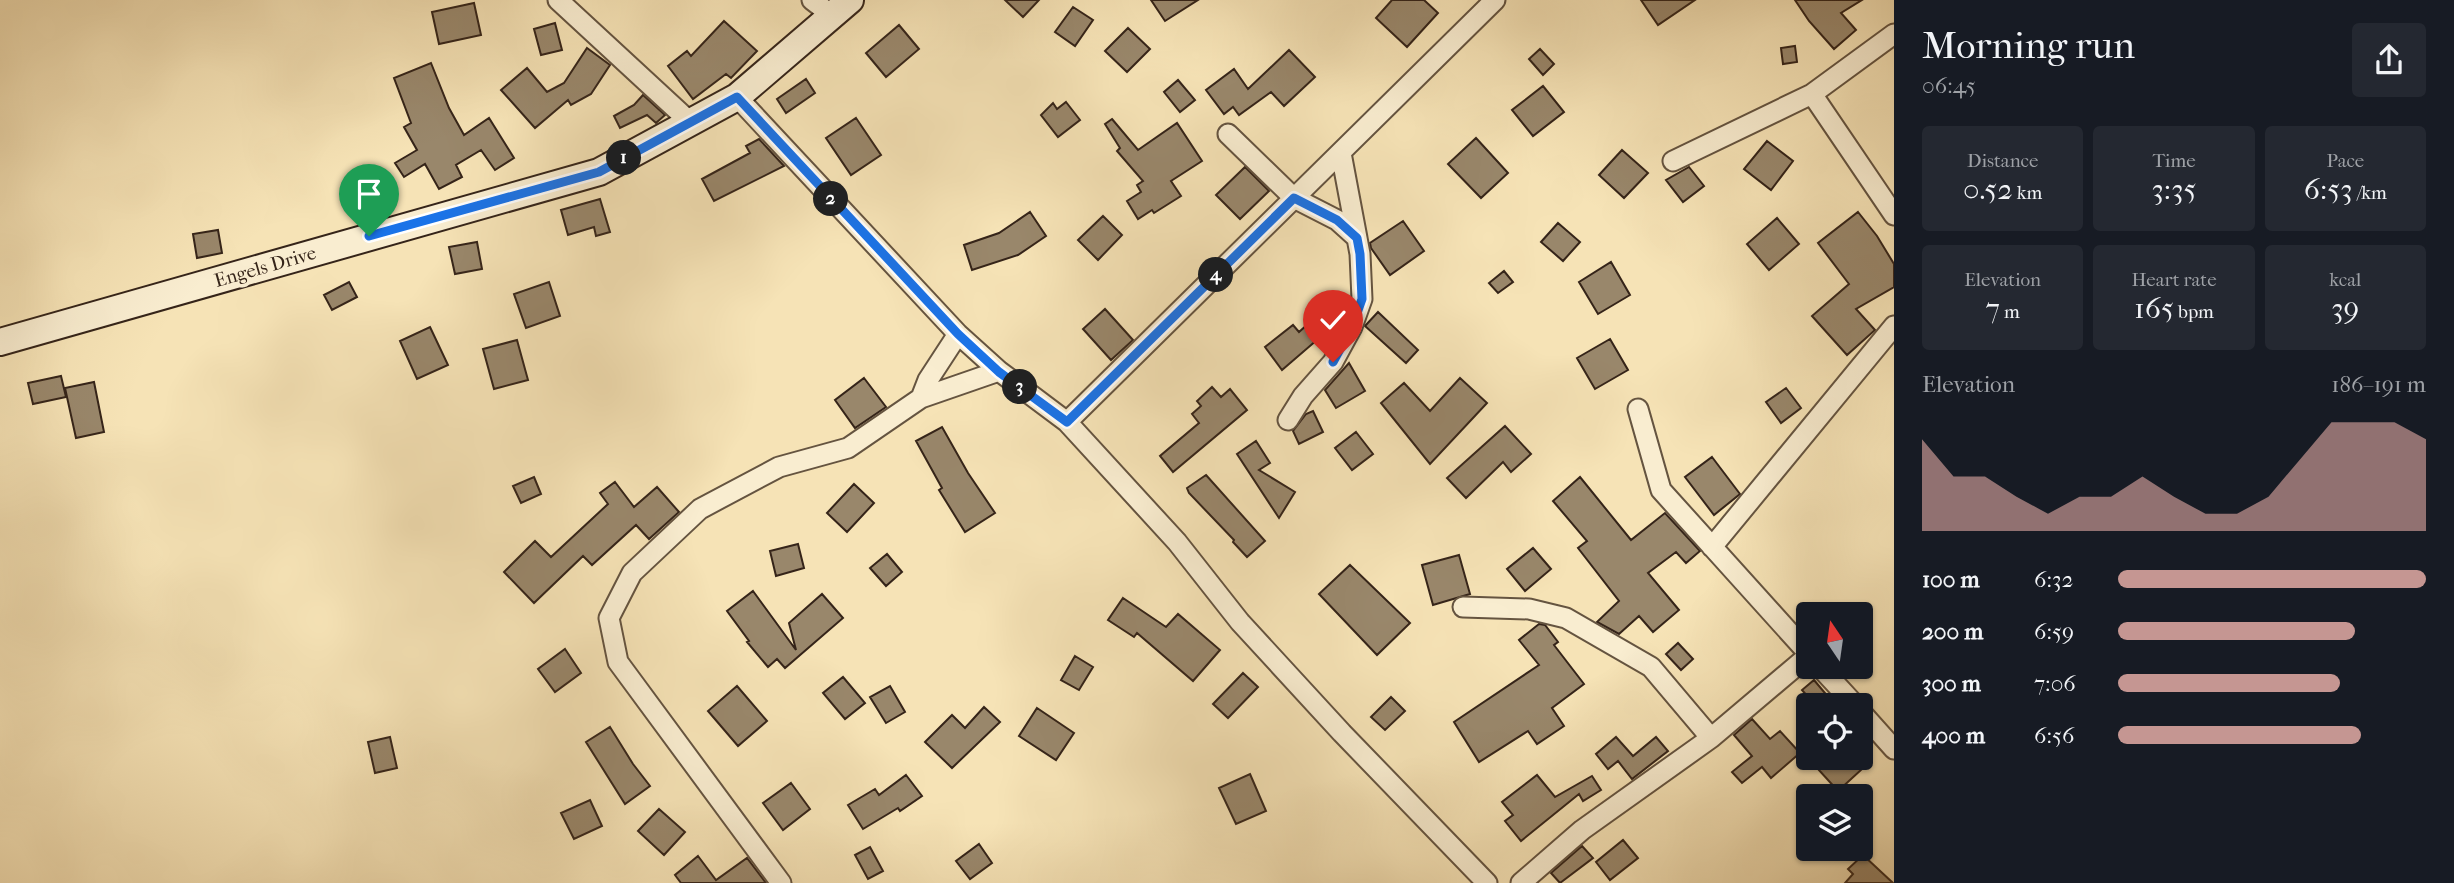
<!DOCTYPE html>
<meta charset="utf-8">
<style>
body{margin:0;font-family:"IM FELL French Canon",serif;background:#242831;color:#f1f3f6;height:100vh;display:flex;flex-direction:column;font-size:26px;white-space:nowrap}
*{box-sizing:border-box;margin:0}
p{font-size:23px;color:#9ea1a6}
.icon{flex:none;width:38px;height:38px;fill:none;stroke:currentColor;stroke-width:2;stroke-linecap:round;stroke-linejoin:round}
.map{position:relative;flex:1;overflow:hidden}
.panel{display:flex;flex-direction:column;background:#171b24;width:560px}
.panel>*{flex:none}
.needle{width:46px;rotate:347deg}
.buttons{position:absolute;left:1796px;top:602px;display:grid;gap:14px}
.buttons a{display:grid;place-items:center;width:77px;height:77px;border-radius:7px;background:#171b24;box-shadow:0 2px 5px #0004;font-size:35px}
.pin{position:absolute;display:grid;place-items:center;width:60px;height:60px;color:#fff;margin:-72px -30px;border-radius:50% 50% 50% 0;rotate:-45deg;box-shadow:0 0 7px #0007}
.pin .icon{rotate:45deg}
.km{position:absolute;width:35px;height:35px;margin:-18px;border-radius:50%;background:#222;color:#fff;font-size:19px;line-height:35px;text-align:center}
.round{display:grid;place-items:center;flex:none;width:74px;height:74px;border-radius:7px;background:#242831}
.headline{display:flex;align-items:center;justify-content:space-between;height:119px;padding:0 28px}
h1{font-size:38px;font-weight:600;line-height:52px}
.metrics{display:grid;grid-template-columns:repeat(3,1fr);gap:10px;height:119px;padding:7px 28px}
.metrics div{display:grid;align-content:center;border-radius:7px;background:#242831;text-align:center}
.metrics b{font-size:30px;font-weight:600}
.metrics small{font-size:19px;font-weight:400}
.metrics p{font-size:19px}
.chart{height:196px;padding:14px 28px}
.chart p{display:flex;justify-content:space-between}
.chart svg{width:100%;height:126px;margin-top:7px;fill:#c59692;opacity:.7}
ul{padding:0 28px;list-style:none;font-size:23px}
li{display:grid;grid-template-columns:112px 84px 1fr;align-items:center;height:52px}
li i{height:18px;border-radius:9px;background:#c59692}
main{display:flex;flex:1;min-height:0}
.map>svg:first-child{display:block}
</style>
<main>
<div class="map">
<svg width="1894" height="883" viewBox="0 0 1894 883">
<rect width="100%" height="100%" fill="#f6e3b6"/>
<filter id="stains"><feTurbulence type="fractalNoise" baseFrequency=".00286" numOctaves="4"/><feColorMatrix values="0 0 0 0 .2 0 0 0 0 .09 0 0 0 0 .02 0 0 0 .5 -.17"/></filter>
<radialGradient id="worn" r=".72"><stop offset=".6" stop-color="#630" stop-opacity="0"/><stop offset="1" stop-color="#630" stop-opacity=".3"/></radialGradient>
<path fill="#99876b" stroke="#352419" stroke-width="2" d="M1005 0H1039L1023 17Z
M1151 0H1198L1165 21Z
M1392 0H1424L1438 13 1407 47 1376 18Z
M1641 0H1695L1658 25Z
M1795 0H1862L1841 13 1856 30 1834 49 1809 21Z
M474 3 481 35 439 44 432 12Z
M1073 7 1093 20 1075 46 1055 32Z
M724 21 757 51 731 78 726 74 693 99 668 66 687 51 691 56Z
M555 23 562 50 541 55 534 29Z
M899 25 919 49 886 77 866 53Z
M1128 28 1150 49 1127 72 1105 51Z
M1795 46 1797 62 1783 64 1781 48Z
M587 48 610 65 591 94 571 105 568 100 535 128 501 90 527 68 547 92 564 83Z
M1540 49 1554 64 1543 75 1529 59Z
M1289 50 1315 77 1284 106 1271 92 1239 115 1233 107 1224 114 1206 90 1234 69 1248 89Z
M431 63 449 108 464 135 489 118 514 158 495 170 481 150 456 165 462 177 439 189 425 164 404 177 395 163 417 150 404 127 411 123 394 78Z
M806 79 815 93 786 113 777 99Z
M1178 80 1195 100 1180 112 1164 92Z
M1543 86 1564 112 1533 136 1512 110Z
M643 95 665 115 656 123 647 115 620 128 614 116 634 105Z
M1066 102 1080 120 1058 137 1041 115 1053 103 1057 109Z
M856 118 881 155 851 175 826 138Z
M1112 119 1138 150 1177 123 1202 161 1171 181 1181 196 1154 213 1152 210 1138 219 1127 201 1141 192 1137 185 1143 181 1117 151 1120 148 1105 124Z
M1476 138 1508 173 1481 198 1448 164Z
M759 139 784 166 714 201 702 179 750 153 746 146Z
M1767 141 1793 161 1771 190 1744 169Z
M1622 150 1648 173 1624 198 1599 175Z
M1245 167 1269 191 1240 219 1216 195Z
M1689 167 1704 186 1683 202 1666 180Z
M600 199 610 232 596 236 594 227 568 235 561 210Z
M1030 212 1046 236 1018 255 972 270 964 245 999 233Z
M1858 212 1877 236 1894 264V287L1856 309 1875 330 1847 355 1812 316 1849 284 1818 243Z
M1103 216 1122 235 1098 260 1078 240Z
M1777 218 1799 244 1769 270 1747 244Z
M1403 221 1424 251 1390 275 1371 248 1370 243Z
M1558 223 1580 242 1563 261 1541 242Z
M218 230 222 253 197 258 193 234Z
M477 242 482 269 455 274 449 247Z
M1611 262 1630 295 1598 314 1579 282Z
M1504 271 1513 282 1498 293 1489 283Z
M349 282 357 297 332 310 324 295Z
M549 282 560 316 526 328 514 294Z
M1327 307 1339 321 1282 370 1265 347 1293 325 1299 332Z
M1105 309 1133 340 1111 360 1083 329Z
M1378 312 1418 350 1406 363 1365 326Z
M430 327 448 365 417 379 400 341Z
M1610 339 1628 370 1595 389 1577 358Z
M517 340 528 380 494 389 483 349Z
M1349 363 1365 391 1336 408 1325 390Z
M61 376 66 397 33 404 28 383Z
M864 378 886 407 855 428 835 400Z
M1460 378 1487 403 1430 464 1381 403 1404 383 1430 411Z
M94 382 104 432 76 438 65 388Z
M1212 387 1221 397 1230 389 1247 410 1173 472 1160 456 1199 423 1192 414 1201 406 1197 401Z
M1786 388 1801 408 1781 423 1766 402Z
M1313 411 1323 432 1299 444 1293 431 1306 414Z
M1505 426 1531 454 1511 472 1503 462 1466 498 1447 478Z
M942 427 968 473 995 513 965 532 939 490 942 488 916 441Z
M1356 432 1373 454 1352 470 1335 448Z
M1256 441 1270 463 1259 470 1295 492 1279 518 1237 454Z
M1712 457 1740 494 1714 515 1685 477Z
M1206 475 1265 541 1247 557 1233 542 1234 540 1189 493 1187 488Z
M534 477 541 494 521 503 513 486Z
M1580 477 1631 540 1665 513 1700 551 1686 563 1676 552 1648 573 1679 610 1653 632 1639 616 1619 634 1597 622 1619 601 1578 548 1587 541 1553 501Z
M615 482 634 507 657 487 679 512 649 539 636 525 592 565 583 556 534 603 504 572 535 541 551 557 608 504 600 493Z
M854 484 874 503 847 532 827 513Z
M798 544 804 568 776 576 770 551Z
M1533 548 1551 569 1525 591 1507 569Z
M887 554 902 572 886 586 870 568Z
M1459 555 1470 594 1433 605 1422 565Z
M1350 565 1410 623 1377 655 1319 594Z
M753 591 796 650 789 623 822 594 843 618 785 668 777 659 768 667 747 642 749 641 727 611Z
M1123 598 1166 627 1178 614 1220 650 1193 681 1137 633 1134 637 1108 620Z
M1539 624 1545 625 1558 642 1554 645 1584 684 1552 708 1564 726 1537 744 1528 731 1479 762 1454 722 1539 665 1519 640Z
M1678 643 1693 659 1681 670 1666 654Z
M565 649 581 673 555 692 538 669Z
M1075 656 1093 667 1079 690 1061 680Z
M1243 673 1258 687 1228 718 1213 704Z
M843 677 865 703 845 719 823 693Z
M1814 680 1835 705H1815L1802 690Z
M737 686 767 721 738 746 708 711Z
M890 686 905 712 886 723 870 697Z
M1391 697 1405 711 1385 730 1371 717Z
M984 707 1000 722 952 768 925 742 952 715 965 728Z
M1037 708 1074 733 1056 760 1019 736Z
M1752 719 1770 739 1780 731 1800 753 1771 778 1762 767 1742 783 1732 772 1752 756 1734 735Z
M610 727 633 764 650 786 625 804 586 742Z
M390 737 397 768 375 773 368 742Z
M1616 737 1633 756 1656 737 1668 751 1632 779 1618 761 1608 769 1596 754Z
M1808 758H1851L1862 769 1838 791Z
M1250 774 1266 811 1236 824 1219 788Z
M906 775 922 796 900 811 898 808 863 829 848 805 875 789 879 795Z
M1537 775 1555 797 1592 776 1601 790 1583 801 1579 794 1521 841 1505 821 1513 815 1502 802Z
M791 783 810 809 783 830 763 803Z
M590 800 602 826 574 839 561 813Z
M659 809 685 832 664 855 638 831Z
M1623 840 1638 858 1610 880 1596 862Z
M979 844 992 863 970 879 956 861Z
M1582 846 1593 858 1560 883 1551 873Z
M870 847 883 871 868 879 855 855Z
M1863 855 1893 883H1845L1853 874 1848 869Z
M698 856 716 880 747 858 766 883H681L675 875Z"/>
<g fill="none" stroke-linecap="round" stroke-linejoin="round">
<defs>
<path id="street" d="M558 0 689 121
M812 0 833 16
M1812 94 1894 215
M737 97 958 334 999 371 1067 422 1177 542 1240 622 1342 733 1487 883
M1228 134 1294 198 1337 220 1357 238 1360 254 1362 299 1352 327 1333 362 1303 396 1288 420
M1341 153 1357 238
M1673 161 1812 94 1894 34
M921 398 928 380 958 334
M1638 409 1661 490 1808 653
M1067 422 1495 0
M1712 547 1894 326
M1463 607 1529 609 1566 618 1651 667 1711 738
M1820 667 1855 705
M1860 711 1894 749
M781 883 618 662 609 618 632 573 700 509 779 467 848 448 921 398 999 371
M1521 883 1582 830 1711 738 1808 656"/>
<path id="secondary" d="M0 342 599 172 737 97 850 0"/>
</defs>
<use href="#street" stroke="#655440" stroke-width="23"/>
<use href="#secondary" stroke="#352419" stroke-width="30"/>
<use href="#street" stroke="#f9edd0" stroke-width="19"/>
<use href="#secondary" stroke="#f9edd0" stroke-width="26"/>
</g>
<g fill="none" stroke-linecap="round" stroke-linejoin="round">
<defs>
<path id="route" d="M369 236 599 172 737 97 958 334 999 372 1067 422 1294 198 1337 220 1357 238 1360 254 1362 299 1352 327 1333 362"/>
</defs>
<use href="#route" stroke="#fff" stroke-width="14"/>
<use href="#route" stroke="#1a73e8" stroke-width="9"/>
</g>
<g text-anchor="middle" stroke-width="7" stroke-linejoin="round" paint-order="stroke">
<g font-size="19" fill="#352419" stroke="#f9edd0">
<text transform="translate(265 266) rotate(-16)" y="7">Engels Drive</text>
</g>
</g>
<rect width="100%" height="100%" filter="url(#stains)"/>
<rect width="100%" height="100%" fill="url(#worn)"/>
</svg>
<div class="buttons">
<a><svg class="needle" viewBox="-14 -14 28 28"><path d="M0-13l5 13h-10z" fill="#e53935"/><path d="M0 13l5-13h-10z" fill="#9ea1a6"/></svg></a>
<a><svg class="icon" aria-label="locate" viewBox="0 0 24 24"><circle cx="12" cy="12" r="6"/><path d="M12 2v4M12 18v4M2 12h4M18 12h4"/></svg></a>
<a><svg class="icon" aria-label="layers" viewBox="0 0 24 24"><path d="M12 4l9 5-9 5-9-5zM3 14l9 5 9-5"/></svg></a>
</div>
<div class="pin" style="left:369px;top:236px;background:#1e9e55"><svg class="icon" aria-label="arrive" viewBox="0 0 24 24"><path d="M6 21V4h12l-3 4 3 4H6"/></svg></div>
<div class="pin" style="left:1333px;top:362px;background:#d93025"><svg class="icon" aria-label="check" viewBox="0 0 24 24"><path d="M5 12l5 5 9-10"/></svg></div>
<b class="km" style="left:624px;top:158px">1</b>
<b class="km" style="left:831px;top:199px">2</b>
<b class="km" style="left:1020px;top:387px">3</b>
<b class="km" style="left:1216px;top:275px">4</b>
</div>
<section class="panel">
<div class="headline"><div><h1>Morning run</h1><p>06:45</p></div><a class="round"><svg class="icon" aria-label="share" viewBox="0 0 24 24"><path d="M12 15V3M7 8l5-5 5 5M5 13v7h14v-7"/></svg></a></div>
<div class="metrics">
<div><p>Distance</p><b>0.52<small> km</small></b></div>
<div><p>Time</p><b>3:35</b></div>
<div><p>Pace</p><b>6:53<small> /km</small></b></div>
</div>
<div class="metrics">
<div><p>Elevation</p><b>7<small> m</small></b></div>
<div><p>Heart rate</p><b>165<small> bpm</small></b></div>
<div><p>kcal</p><b>39</b></div>
</div>
<div class="chart"><p><span>Elevation</span>186–191 m</p>
<svg viewBox="0 0 160 44" preserveAspectRatio="none"><path d="M0 44V12L10 25L20 25L30 32L40 38L50 32L60 32L70 25L80 32L90 38L100 38L110 32L120 19L130 6L140 6L150 6L160 12V44z"/></svg>
</div>
<ul>
<li><b>100 m</b>6:32<i style="width:100%"></i></li>
<li><b>200 m</b>6:59<i style="width:77%"></i></li>
<li><b>300 m</b>7:06<i style="width:72%"></i></li>
<li><b>400 m</b>6:56<i style="width:79%"></i></li>
</ul>
</section>
</main>
